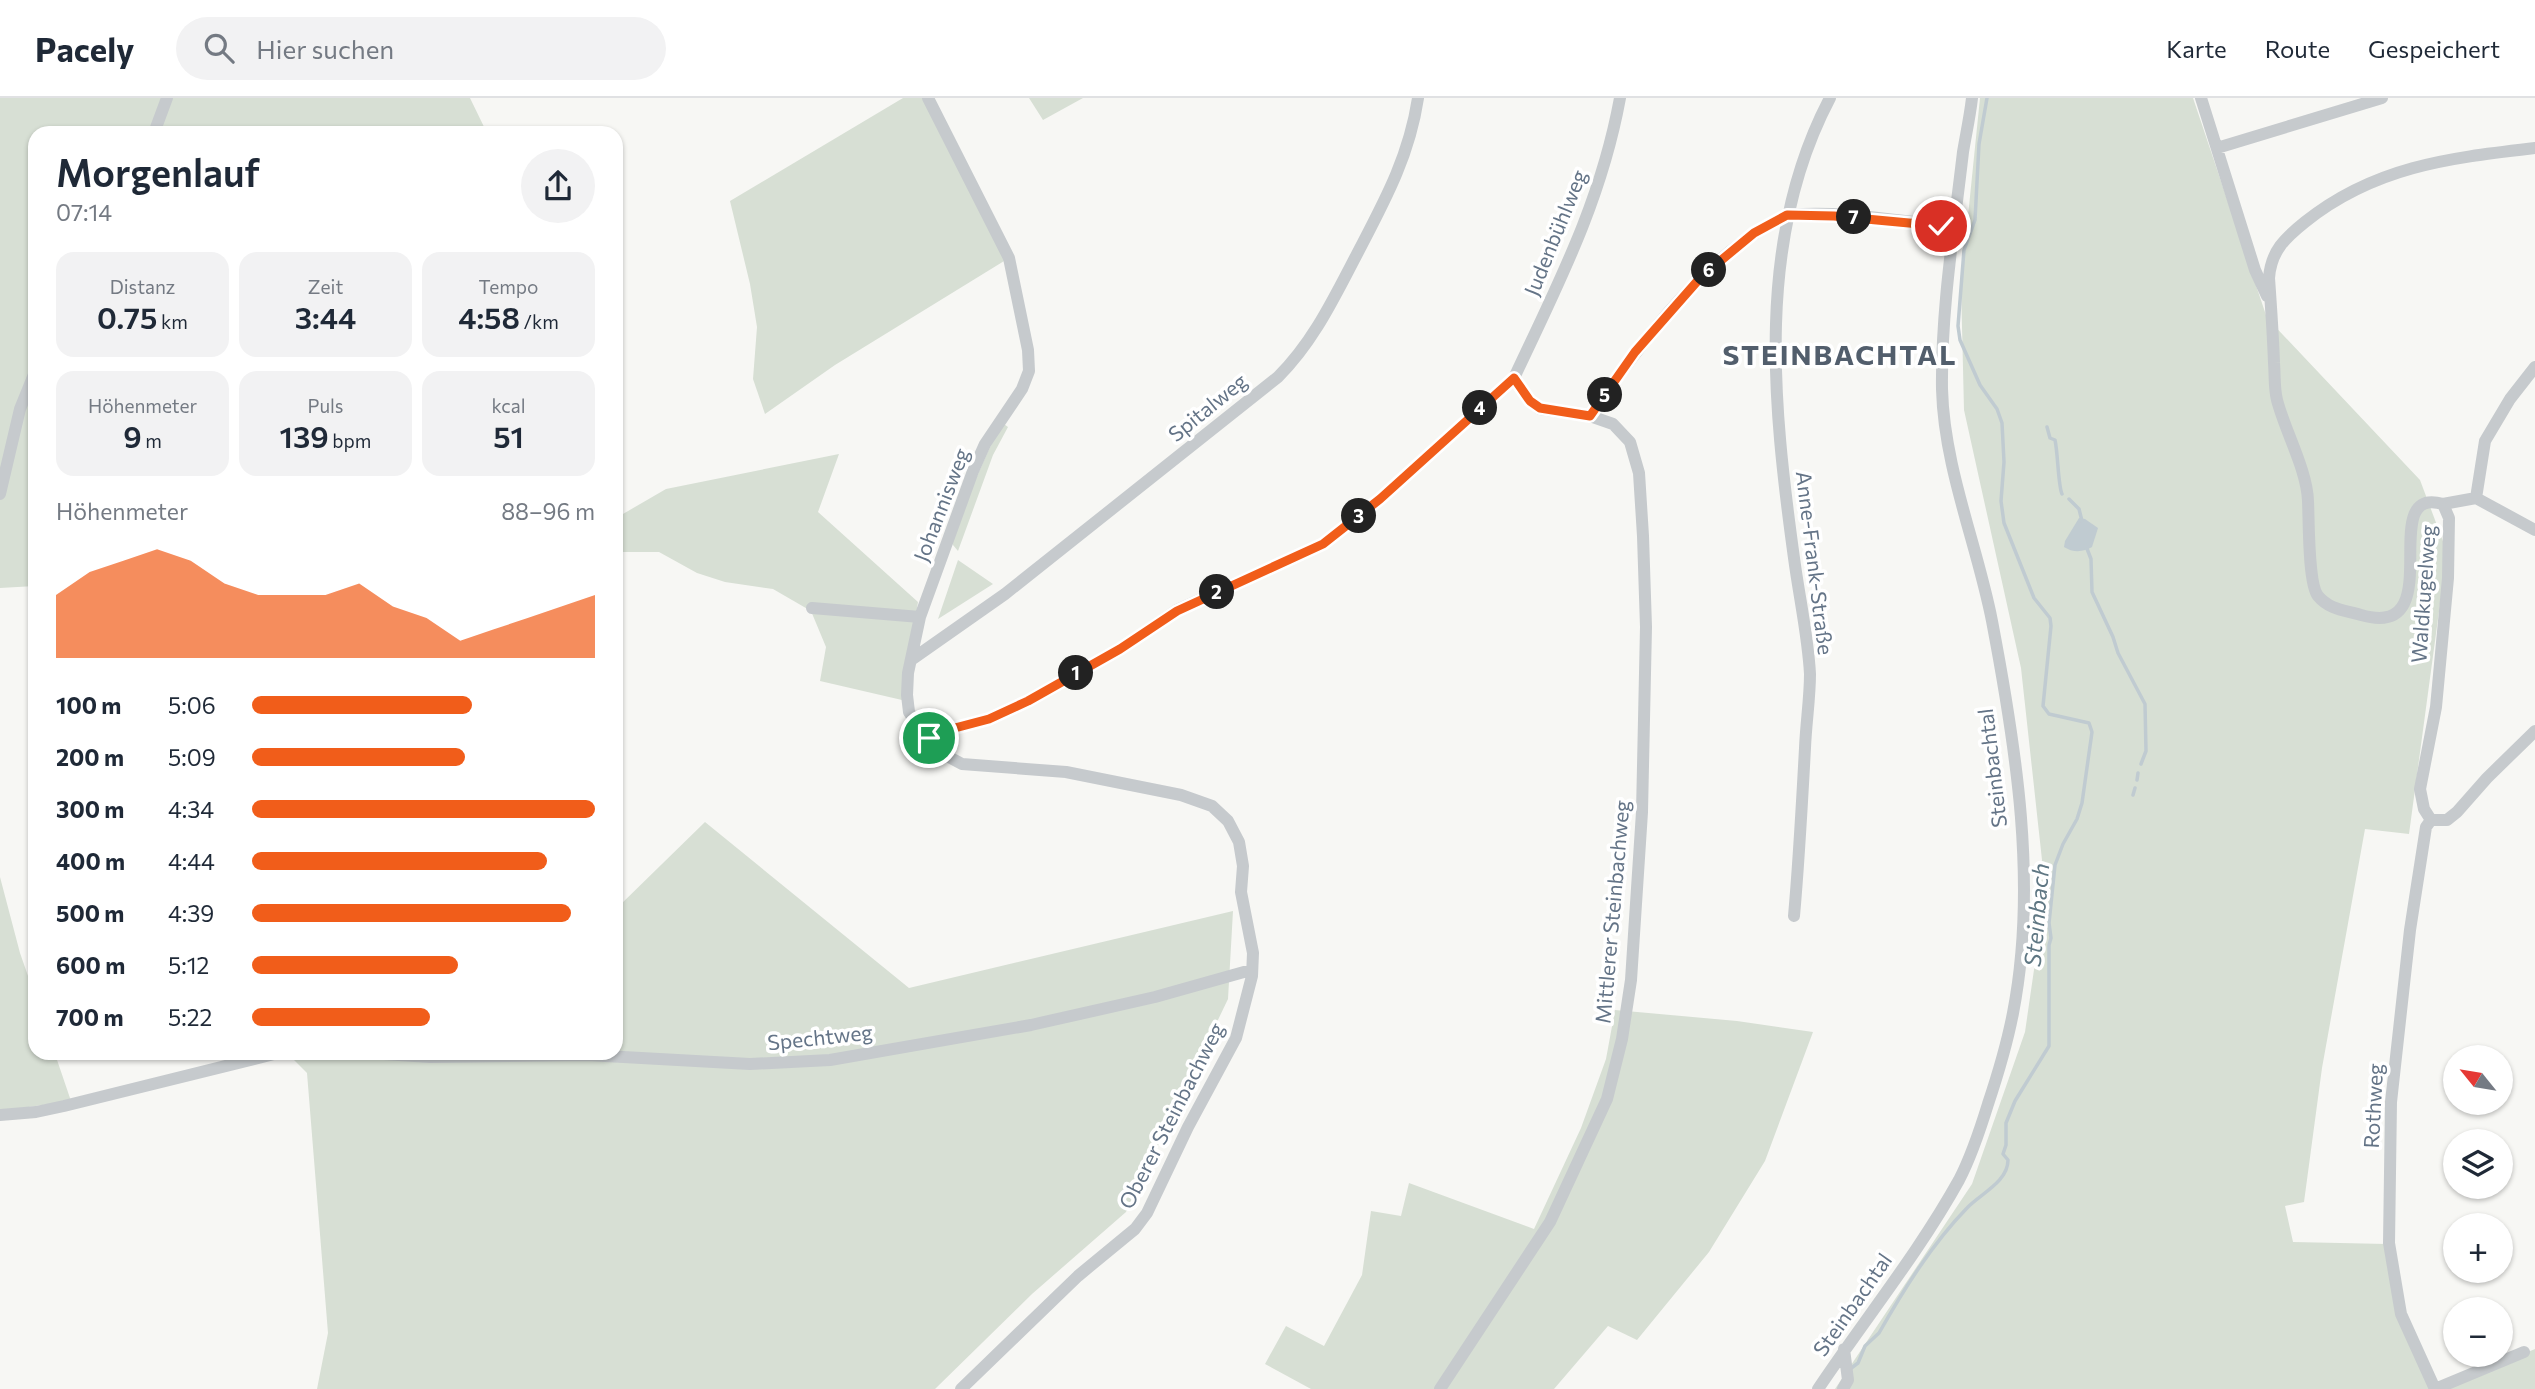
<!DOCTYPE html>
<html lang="de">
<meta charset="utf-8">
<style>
body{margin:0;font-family:Commissioner,sans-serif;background:#f2f2f3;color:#1f2937;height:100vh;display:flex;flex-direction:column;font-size:26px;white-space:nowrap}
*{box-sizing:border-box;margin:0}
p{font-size:23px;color:#747a83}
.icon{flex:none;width:38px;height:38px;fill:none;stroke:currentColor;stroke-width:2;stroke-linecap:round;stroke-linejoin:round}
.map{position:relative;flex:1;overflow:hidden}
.panel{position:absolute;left:28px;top:28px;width:595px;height:934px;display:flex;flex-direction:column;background:#fff;border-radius:21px;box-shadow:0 2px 5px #0004}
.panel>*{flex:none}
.needle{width:46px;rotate:300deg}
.buttons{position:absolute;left:2443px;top:947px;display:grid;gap:14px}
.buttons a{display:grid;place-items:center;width:70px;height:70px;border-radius:50%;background:#fff;box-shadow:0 2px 5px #0004;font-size:35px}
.pin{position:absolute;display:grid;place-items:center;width:60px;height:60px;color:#fff;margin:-30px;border:4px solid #fff;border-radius:50%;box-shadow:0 2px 7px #0007}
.km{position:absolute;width:35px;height:35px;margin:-18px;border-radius:50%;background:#222;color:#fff;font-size:19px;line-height:35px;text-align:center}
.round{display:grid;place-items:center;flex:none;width:74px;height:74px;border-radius:37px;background:#f2f2f3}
.summary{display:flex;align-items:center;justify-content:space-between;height:119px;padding:0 28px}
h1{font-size:38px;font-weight:600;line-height:52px}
.figures{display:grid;grid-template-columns:repeat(3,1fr);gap:10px;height:119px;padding:7px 28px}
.figures div{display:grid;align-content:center;border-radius:18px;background:#f2f2f3;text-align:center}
.figures b{font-size:30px;font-weight:600}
.figures small{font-size:19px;font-weight:400}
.figures p{font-size:19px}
.chart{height:196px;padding:14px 28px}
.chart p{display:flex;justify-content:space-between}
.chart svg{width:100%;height:126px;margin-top:7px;fill:#f15d1a;opacity:.7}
ul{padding:0 28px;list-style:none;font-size:23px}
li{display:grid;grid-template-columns:112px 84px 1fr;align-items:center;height:52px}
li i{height:18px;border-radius:9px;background:#f15d1a}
header{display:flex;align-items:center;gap:42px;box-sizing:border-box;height:98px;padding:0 35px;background:#fff;border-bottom:2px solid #e0e1e3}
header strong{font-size:33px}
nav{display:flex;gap:38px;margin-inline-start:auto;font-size:24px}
.search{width:490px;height:63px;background:#f2f2f3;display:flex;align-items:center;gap:18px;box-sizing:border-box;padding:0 24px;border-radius:38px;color:#747a83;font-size:26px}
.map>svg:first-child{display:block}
</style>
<header>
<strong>Pacely</strong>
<div class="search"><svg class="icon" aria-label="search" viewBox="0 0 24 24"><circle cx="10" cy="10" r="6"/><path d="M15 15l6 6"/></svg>Hier suchen</div>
<nav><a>Karte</a><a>Route</a><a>Gespeichert</a></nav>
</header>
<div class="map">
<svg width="2535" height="1291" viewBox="0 0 2535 1291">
<rect width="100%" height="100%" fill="#f7f7f4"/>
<path fill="#d7dfd4" d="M0 0H470L487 35H35V488L0 490Z
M903 0H928L1009 160 835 267 765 316 753 281 757 229 750 186 730 103Z
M1029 0H1083L1043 22Z
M1980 0H2193L2267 220 2420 382 2447 454 2409 736 2365 731 2322 970 2304 1104 2285 1108 2293 1144 2387 1146 2399 1217 2432 1291H1835L1972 1086 2025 934 2037 851 2042 762 2021 570 1964 312 1961 187Z
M1001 324 1008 329 993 357 958 453 953 447 951 437Z
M839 356 818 414 918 504 902 602 820 583 826 549 811 513 773 491 725 484 697 475 659 454H616V420L666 391Z
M958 462 993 486 938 521Z
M705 724 909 890 1233 813 1228 901 1126 1114 1032 1196 935 1291H317L328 1235 307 975 289 957 616 956V808L618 809Z
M0 779 20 855 35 898V956H55L71 1003 0 1013Z
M1615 912 1737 923 1813 934 1765 1063 1709 1154 1637 1242 1608 1228 1554 1291H1311L1265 1266 1286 1228 1324 1248 1362 1177 1371 1113 1401 1118 1409 1085 1534 1131 1581 1030 1606 961Z
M2535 1251V1291H2441Z"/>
<path fill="#c0cbd1" d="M2079 420 2085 421 2098 430 2092 449C2084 454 2073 455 2064 449L2065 443Z"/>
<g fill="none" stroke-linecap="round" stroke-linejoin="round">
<path stroke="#c0cbd1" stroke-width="3.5" d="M2047 329 2050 340 2055 342C2058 355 2058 387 2062 396
M2069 401 2079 411 2082 423
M2086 448 2091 461 2092 494 2113 539 2118 555 2145 606 2146 653 2141 666
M2137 682 2138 675
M2133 697 2135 690
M1850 1271 1858 1265 1865 1248 1879 1235C1904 1191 1932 1146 1967 1110 1980 1096 2008 1084 2008 1062L2003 1056 2006 1047V1025L2015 1003 2049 948V847L2051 840 2049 825 2055 767 2063 746 2077 721 2082 705 2092 634 2089 625 2049 616 2043 608 2051 528 2050 520 2034 500 2004 425 2001 403 2004 364 2002 325 1997 311 1980 287 1960 242 1958 228 1964 152 1975 122 1979 46 1987 0"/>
<path stroke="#c6cacd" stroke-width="12" d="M928 0 1009 160 1028 252 1029 273 1022 291 985 346 973 373 920 519 908 575 907 597 909 614 916 625 932 636
M2201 0 2255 172 2267 198
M154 35 167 0
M2217 50 2382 0
M1514 280C1558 186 1601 104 1620 0
M0 396 20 311 35 274
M2476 400 2485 343 2510 301 2535 269
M2443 406 2476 400 2535 432
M812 510 920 519
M911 562 1005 496 1278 279C1313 244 1333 202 1356 158 1383 106 1409 60 1418 0
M932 636 989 621 1028 603 1120 551 1177 512 1323 446 1380 401 1514 280 1530 303 1540 311 1590 318C1634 255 1698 166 1766 129 1774 125 1782 118 1790 117 1841 112 1904 124 1955 129
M932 636 929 640 932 650 962 666 1066 674 1181 697 1212 708 1228 723 1239 744 1243 768 1241 794 1253 855 1252 878 1236 940 1188 1029 1147 1115 1135 1131 1078 1178 961 1291
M2431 722 2424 711 2420 691 2436 609 2448 480 2449 420 2443 406C2373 386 2453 543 2361 517 2344 512 2330 512 2318 498 2308 486 2309 422 2308 403 2307 372 2285 333 2277 302 2274 290 2275 277 2274 265 2273 236 2271 208 2269 180 2271 153 2285 140 2305 124 2375 68 2450 60 2535 50
M2431 722 2426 729 2410 832 2391 1004 2389 1145 2401 1216 2435 1291
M2431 722H2447L2457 714 2487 680 2535 633
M1794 818C1799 762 1802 706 1805 650 1806 625 1810 600 1810 576 1808 538 1799 498 1794 460 1773 307 1755 142 1830 0
M384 956 430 959 587 957 750 966 830 962 1031 927 1155 899 1251 872
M0 1017 36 1014 64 1008 274 956
M1440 1291 1550 1124 1607 1001 1622 941 1631 882 1642 714 1646 529 1643 438 1639 375 1630 344 1613 326 1590 318
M1818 1291C1864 1222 1918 1156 1959 1082 1971 1059 1980 1032 1988 1006 1998 976 2007 946 2013 915 2038 787 2016 649 1992 523 1977 446 1944 370 1942 291 1941 212 1954 132 1963 54 1966 36 1970 18 1972 0
M1843 1291 1848 1282 1844 1251
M2435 1291 2524 1254"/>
</g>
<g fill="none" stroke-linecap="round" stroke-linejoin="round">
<defs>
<path id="route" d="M929 640 932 636 989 621 1028 603 1120 551 1177 513 1323 446 1380 401 1514 280 1530 303 1540 310 1590 318 1635 254 1701 179 1754 135 1787 117 1834 118 1941 128"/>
</defs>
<use href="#route" stroke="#fff" stroke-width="14"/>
<use href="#route" stroke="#f15d1a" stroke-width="9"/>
</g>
<g text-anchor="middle" stroke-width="7" stroke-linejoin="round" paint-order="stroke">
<g font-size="21" fill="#647487" stroke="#fff">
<text transform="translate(1556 135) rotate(-68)" y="7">Judenbühlweg</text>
<text transform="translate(1208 310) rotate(-39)" y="7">Spitalweg</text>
<text transform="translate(942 407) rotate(-69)" y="7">Johannisweg</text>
<text transform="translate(1814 465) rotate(83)" y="7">Anne-Frank-Straße</text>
<text transform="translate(2424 496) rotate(-86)" y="7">Waldkugelweg</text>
<text transform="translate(1993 670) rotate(-97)" y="7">Steinbachtal</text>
<text transform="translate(1613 814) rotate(-85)" y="7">Mittlerer Steinbachweg</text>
<text transform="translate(820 940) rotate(-6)" y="7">Spechtweg</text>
<text transform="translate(2374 1008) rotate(-87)" y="7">Rothweg</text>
<text transform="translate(1172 1018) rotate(-63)" y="7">Oberer Steinbachweg</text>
<text transform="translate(1853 1207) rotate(-55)" y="7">Steinbachtal</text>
</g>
<g font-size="23" font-style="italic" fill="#5f7783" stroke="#fff">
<text transform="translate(2037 817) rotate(-85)" y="8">Steinbach</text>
</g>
<g font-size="28" font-weight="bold" letter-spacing="2" fill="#525e6c" stroke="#fff">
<text x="1840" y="267">STEINBACHTAL</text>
</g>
</g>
</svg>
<div class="buttons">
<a><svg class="needle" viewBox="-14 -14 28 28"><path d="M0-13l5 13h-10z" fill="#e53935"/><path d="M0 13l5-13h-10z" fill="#747a83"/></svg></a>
<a><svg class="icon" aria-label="layers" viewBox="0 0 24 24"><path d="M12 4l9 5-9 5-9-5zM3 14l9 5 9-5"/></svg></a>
<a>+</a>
<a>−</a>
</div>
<div class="pin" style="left:929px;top:640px;background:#1e9e55"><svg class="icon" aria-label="arrive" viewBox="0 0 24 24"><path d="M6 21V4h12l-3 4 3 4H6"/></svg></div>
<div class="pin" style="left:1941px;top:128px;background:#d93025"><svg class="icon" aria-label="check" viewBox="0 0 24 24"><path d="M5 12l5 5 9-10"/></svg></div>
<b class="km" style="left:1076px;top:575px">1</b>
<b class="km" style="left:1217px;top:494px">2</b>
<b class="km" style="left:1359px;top:418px">3</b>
<b class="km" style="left:1480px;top:310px">4</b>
<b class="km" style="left:1605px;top:297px">5</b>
<b class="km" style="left:1709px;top:172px">6</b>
<b class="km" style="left:1854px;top:119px">7</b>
<section class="panel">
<div class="summary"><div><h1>Morgenlauf</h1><p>07:14</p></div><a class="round"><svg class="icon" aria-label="share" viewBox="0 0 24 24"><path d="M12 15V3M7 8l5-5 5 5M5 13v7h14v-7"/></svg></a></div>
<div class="figures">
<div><p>Distanz</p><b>0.75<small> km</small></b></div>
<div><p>Zeit</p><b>3:44</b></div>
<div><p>Tempo</p><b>4:58<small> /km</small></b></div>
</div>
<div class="figures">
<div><p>Höhenmeter</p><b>9<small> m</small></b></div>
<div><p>Puls</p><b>139<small> bpm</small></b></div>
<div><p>kcal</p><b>51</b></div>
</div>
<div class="chart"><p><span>Höhenmeter</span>88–96 m</p>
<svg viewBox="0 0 160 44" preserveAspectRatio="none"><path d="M0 44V22L10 14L20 10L30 6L40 10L50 18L60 22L70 22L80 22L90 18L100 26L110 30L120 38L130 34L140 30L150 26L160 22V44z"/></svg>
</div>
<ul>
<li><b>100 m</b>5:06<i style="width:64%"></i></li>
<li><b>200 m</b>5:09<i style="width:62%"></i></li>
<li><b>300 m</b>4:34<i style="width:100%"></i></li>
<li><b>400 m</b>4:44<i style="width:86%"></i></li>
<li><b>500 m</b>4:39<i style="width:93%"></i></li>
<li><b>600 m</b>5:12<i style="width:60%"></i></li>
<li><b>700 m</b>5:22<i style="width:52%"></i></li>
</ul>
</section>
</div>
